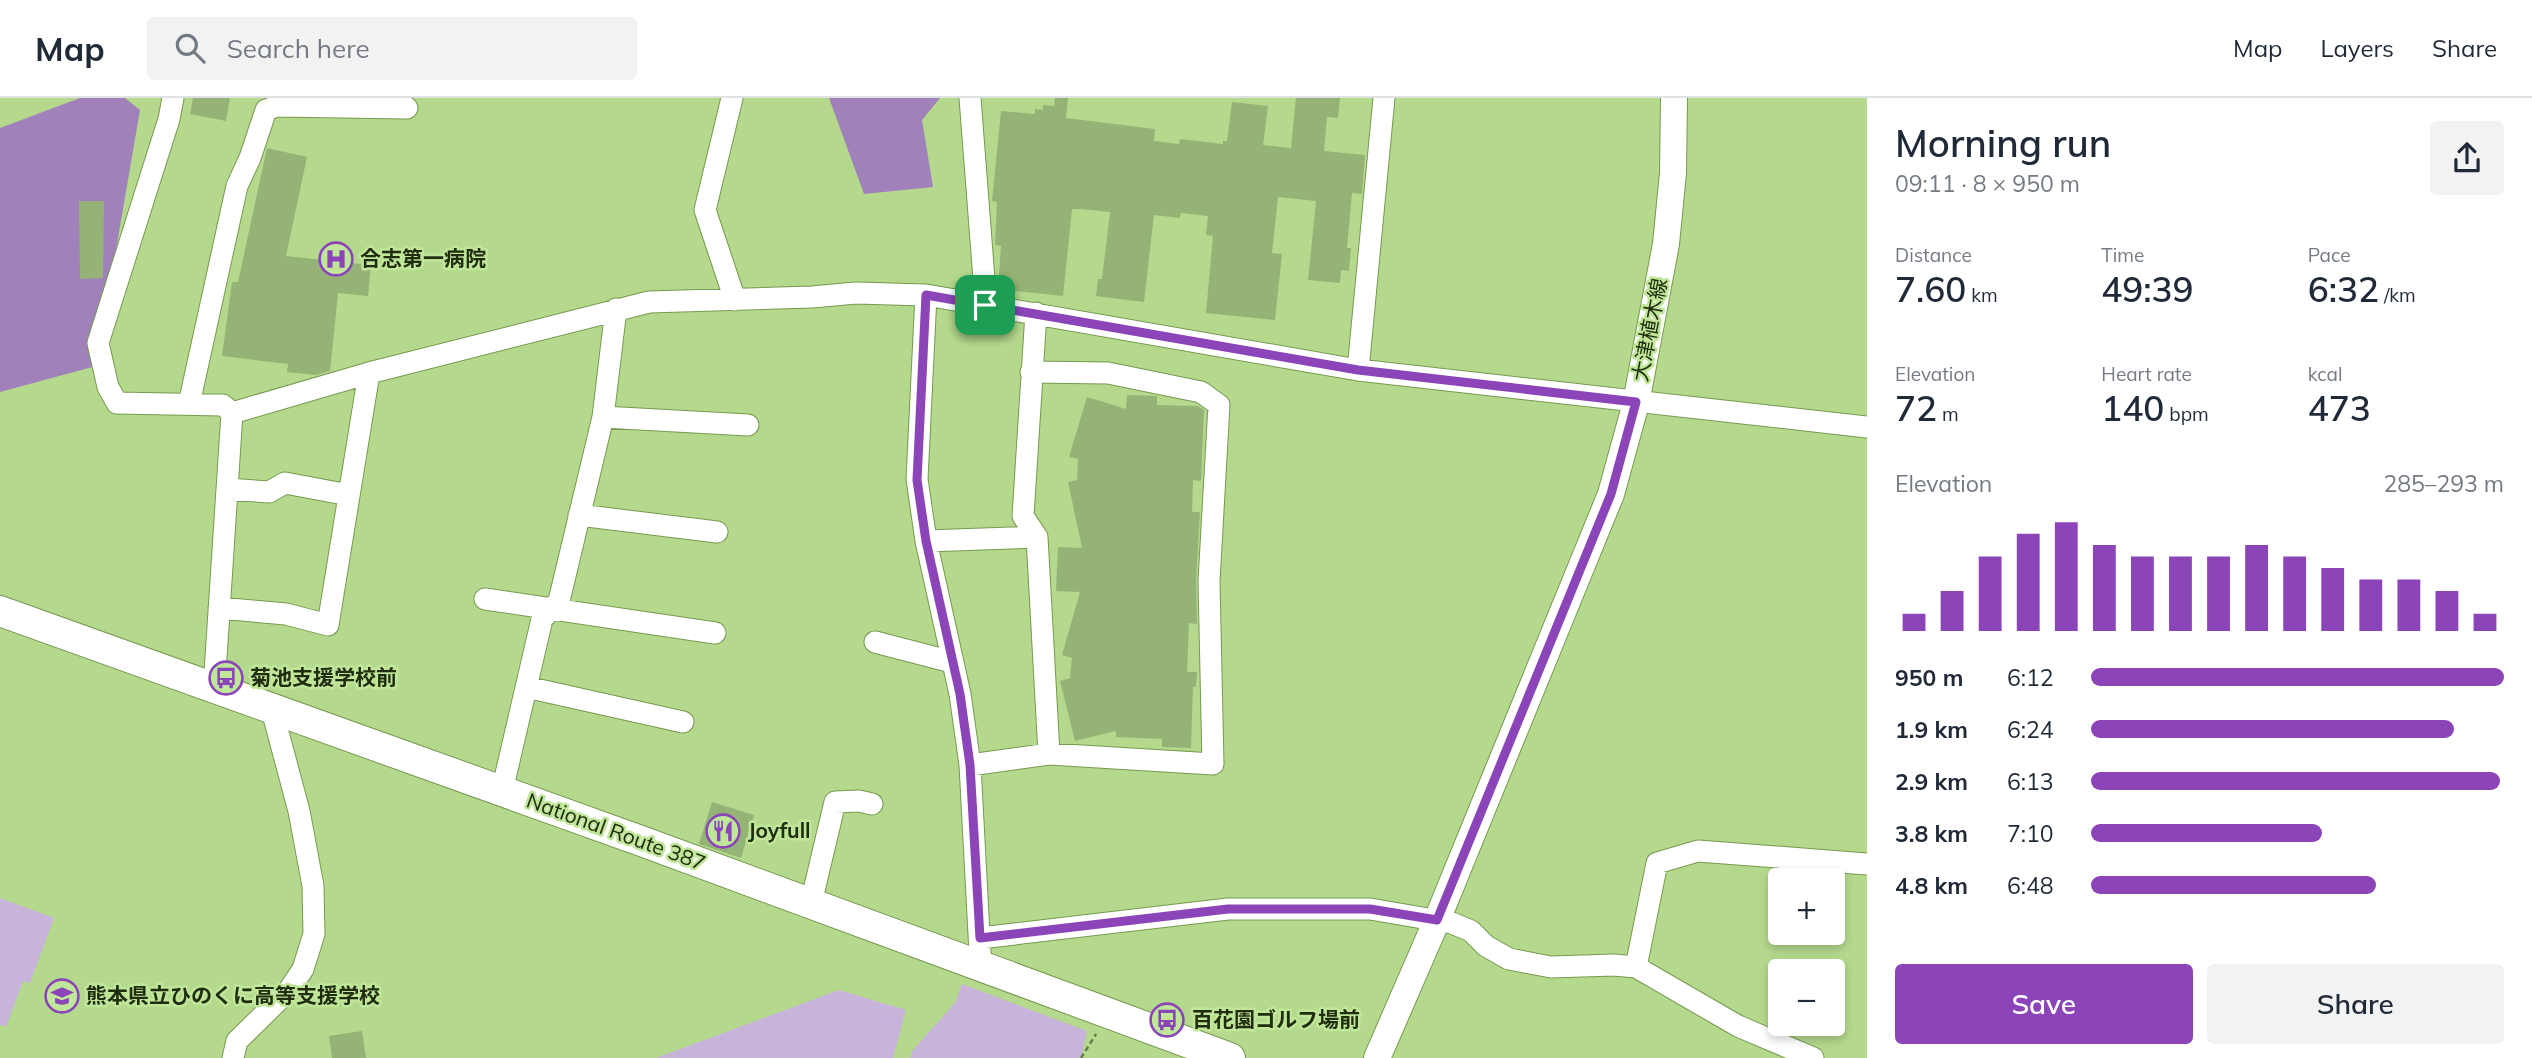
<!DOCTYPE html>
<meta charset="utf-8">
<style>
body{margin:0;font-family:Mulish,"Noto Sans JP",sans-serif;background:#f2f2f3;color:#1f2937;height:100vh;display:flex;flex-direction:column;font-size:26px;white-space:nowrap}
*{box-sizing:border-box;margin:0}
p{font-size:23px;color:#747a83}
.icon{flex:none;width:38px;height:38px;fill:none;stroke:currentColor;stroke-width:2;stroke-linecap:round;stroke-linejoin:round}
.map{position:relative;flex:1;overflow:hidden}
.panel{display:flex;flex-direction:column;background:#fff;width:665px}
.panel>*{flex:none}
.buttons{position:absolute;left:1768px;top:770px;display:grid;gap:14px}
.buttons a{display:grid;place-items:center;width:77px;height:77px;border-radius:7px;background:#fff;box-shadow:0 4px 10px #0003;font-size:35px}
.pin{position:absolute;display:grid;place-items:center;width:60px;height:60px;color:#fff;margin:-30px;border-radius:14px;box-shadow:0 4px 10px #0006}
.round{display:grid;place-items:center;flex:none;width:74px;height:74px;border-radius:7px;background:#f2f2f3}
.headline{display:flex;align-items:center;justify-content:space-between;height:119px;padding:0 28px}
h1{font-size:38px;font-weight:600;line-height:52px}
.figures{display:grid;grid-template-columns:repeat(3,1fr);gap:10px;height:119px;padding:7px 28px}
.figures div{display:grid;align-content:center}
.figures b{font-size:35px;font-weight:600}
.figures small{font-size:19px;font-weight:400}
.figures p{font-size:19px}
.chart{height:196px;padding:14px 28px}
.chart p{display:flex;justify-content:space-between}
.chart svg{width:100%;height:126px;margin-top:7px;stroke:#8b45b9;stroke-width:6}
.primary-button{display:flex;gap:14px;margin-top:auto;padding:14px 28px}
.primary-button a{flex:1;height:80px;border-radius:7px;background:#8b45b9;color:#fff;font-size:28px;font-weight:600;line-height:80px;text-align:center}
.primary-button a+a{background:#f2f2f3;color:#1f2937}
ul{padding:0 28px;list-style:none;font-size:23px}
li{display:grid;grid-template-columns:112px 84px 1fr;align-items:center;height:52px}
li i{height:18px;border-radius:9px;background:#8b45b9}
header{display:flex;align-items:center;gap:42px;box-sizing:border-box;height:98px;padding:0 35px;background:#fff;border-bottom:2px solid #e0e1e3}
header strong{font-size:33px}
nav{display:flex;gap:38px;margin-inline-start:auto;font-size:24px}
.search{width:490px;height:63px;background:#f2f2f3;display:flex;align-items:center;gap:18px;box-sizing:border-box;padding:0 24px;border-radius:7px;color:#747a83;font-size:26px}
main{display:flex;flex:1;min-height:0}
.map>svg:first-child{display:block}
</style>
<header>
<strong>Map</strong>
<div class="search"><svg class="icon" aria-label="search" viewBox="0 0 24 24"><circle cx="10" cy="10" r="6"/><path d="M15 15l6 6"/></svg>Search here</div>
<nav><a>Map</a><a>Layers</a><a>Share</a></nav>
</header>
<main>
<div class="map">
<svg width="1867" height="960" viewBox="0 0 1867 960">
<rect width="100%" height="100%" fill="#b4d98d"/>
<path fill="#c8b3da" d="M0 800 54 820 30 885 23 883 6 929 0 927Z
M962 886 1087 933 1081 960H910L913 952 955 905Z
M839 892 906 912 893 960H656Z"/>
<path fill="#a181ba" d="M80 0H125L140 12 96 268 0 294V30Z
M829 0H940L922 22 933 89 864 96Z"/>
<path fill="#95b376" d="M193 0H230L226 23 190 16Z
M1055 0H1068L1066 20 1155 31 1154 43 1179 46 1180 41 1223 46V43H1227L1232 4 1268 8 1263 47 1291 50 1296 0H1340L1338 20 1327 19 1324 53 1365 57 1362 96 1352 95 1347 150H1351L1349 173 1341 172 1340 185 1308 182 1316 103 1278 99 1272 155 1282 156 1275 222 1206 215 1213 138 1206 137 1208 118 1181 115 1180 120 1154 117 1144 204 1096 198 1098 181H1102L1110 114 1081 111H1072L1063 198 998 191 1001 148 995 147 997 104 992 103 1001 13 1035 16V11L1043 12V7L1054 8Z
M267 50 307 59 286 158 371 167 368 198 338 195 330 273 316 277 287 274 288 266 222 258 232 184H238Z
M79 103H104L103 180 80 181Z
M1127 297 1157 298V307L1198 308 1204 312 1201 383 1193 382 1192 414H1200L1196 482 1197 526 1189 525 1187 574H1197L1196 589H1193L1191 650 1162 649V641L1116 639V633L1075 643 1060 583 1070 580 1072 560 1062 557 1080 494 1056 493 1058 449 1082 450 1068 384 1077 382 1078 361 1069 359 1087 299 1126 311Z
M712 704 754 717 741 760 699 746Z
M362 933 366 960H332L329 938Z"/>
<g fill="none" stroke-linecap="round" stroke-linejoin="round">
<defs>
<path id="minor" d="M173 0 169 21 98 245 108 289 117 305 223 307 232 315
M732 0 705 112 735 202
M970 0 986 207
M926 197 917 381 926 443 960 596 970 667 980 855
M1036 215 1023 418 1037 439 1049 656
M1358 272 1384 0
M189 306 237 88 250 60 266 12 277 8 407 10
M232 315 369 275 649 204 812 199 856 195 926 197 1358 272 1867 329
M603 319 748 327
M227 391 269 394 285 385 349 397
M579 417 717 434
M926 443 1037 439
M485 501 715 535
M219 510 286 516 328 527 369 275
M875 544 952 564
M526 589 683 624
M214 590 232 315
M970 667 1049 656 1213 666 1209 483 1219 307 1201 294 1108 275 1031 274
M502 693 542 521 559 503 603 319 616 211
M811 805 835 704 859 703 872 706
M980 840 1228 811H1370L1452 825 1471 833 1486 848 1509 861 1551 869 1614 867 1636 869 1738 928 1813 960
M1636 869 1657 765 1698 753 1867 766
M233 960 237 943 289 892 303 871 314 836 313 788 299 713 272 612"/>
<path id="major" d="M1377 960 1437 822 1611 396 1636 305 1666 146 1673 75 1674 0"/>
<path id="highway" d="M0 513 644 744 1230 960"/>
</defs>
<use href="#minor" stroke="#779950" stroke-width="23"/>
<use href="#major" stroke="#779950" stroke-width="28"/>
<use href="#highway" stroke="#779950" stroke-width="32"/>
<path stroke="#657d49" stroke-width="2.5" stroke-dasharray="5 3.5" stroke-linecap="butt" d="M1081 960 1096 936"/>
<use href="#minor" stroke="#fff" stroke-width="21"/>
<use href="#major" stroke="#fff" stroke-width="26"/>
<use href="#highway" stroke="#fff" stroke-width="30"/>
</g>
<g fill="none" stroke-linecap="round" stroke-linejoin="round">
<defs>
<path id="route" d="M926 197 1358 272 1636 304 1611 396 1437 822 1370 811H1228L980 840 970 667 960 596 926 443 917 382Z"/>
</defs>
<use href="#route" stroke="#fff" stroke-width="14"/>
<use href="#route" stroke="#8b45b9" stroke-width="9"/>
</g>
<defs>
<symbol id="hospital-ring" viewBox="-11 -11 22 22"><circle r="9.5" fill="#c0e699" stroke="#8b45b9" stroke-width="1.5"/><path d="M-5-5h3v3.5h4V-5h3V5h-3V1.5h-4V5h-3Z" fill="#8b45b9"/></symbol>
<symbol id="bus-ring" viewBox="-11 -11 22 22"><circle r="9.5" fill="#c0e699" stroke="#8b45b9" stroke-width="1.5"/><path d="M-5-6H5V4H4V6H2V4H-2V6H-4V4H-5ZM-3.5-4V0h7V-4ZM-3.5 1.2v1.5H-2V1.2ZM2 1.2v1.5H3.5V1.2Z" fill="#8b45b9"/></symbol>
<symbol id="restaurant-ring" viewBox="-11 -11 22 22"><circle r="9.5" fill="#c0e699" stroke="#8b45b9" stroke-width="1.5"/><path d="M-5-6h1v4h1v-4h1v4h1v-4h1v5L-1.5 .5V6h-2V.5L-5-1ZM5-6V6H3V1.5H1.5Q1.5-4 5-6Z" fill="#8b45b9"/></symbol>
<symbol id="school-ring" viewBox="-11 -11 22 22"><circle r="9.5" fill="#c0e699" stroke="#8b45b9" stroke-width="1.5"/><path d="M0-5L7-2L0 1L-7-2ZM-4 1L0 2.5L4 1V4Q0 6-4 4Z" fill="#8b45b9"/></symbol>
</defs>
<g fill-rule="evenodd">
<use href="#hospital-ring" x="317" y="142" width="38" height="38"/>
<use href="#bus-ring" x="207" y="561" width="38" height="38"/>
<use href="#restaurant-ring" x="704" y="714" width="38" height="38"/>
<use href="#school-ring" x="43" y="879" width="38" height="38"/>
<use href="#bus-ring" x="1148" y="903" width="38" height="38"/>
</g>
<g text-anchor="middle" stroke-width="5" stroke-linejoin="round" paint-order="stroke">
<g font-size="21" font-weight="bold" fill="#202d0f" stroke="#c0e699" text-anchor="start">
<text x="360" y="168">合志第一病院</text>
<text x="250" y="587">菊池支援学校前</text>
<text x="748" y="740">Joyfull</text>
<text x="86" y="905">熊本県立ひのくに高等支援学校</text>
<text x="1192" y="929">百花園ゴルフ場前</text>
</g>
<g font-size="21" fill="#202d0f" stroke="#c0e699">
<text transform="translate(1650 232) rotate(-79)" y="7">大津植木線</text>
<text transform="translate(616 734) rotate(20)" y="7">National Route 387</text>
</g>
</g>
</svg>
<div class="buttons">
<a>+</a>
<a>−</a>
</div>
<div class="pin" style="left:985px;top:207px;background:#1e9e55"><svg class="icon" aria-label="arrive" viewBox="0 0 24 24"><path d="M6 21V4h12l-3 4 3 4H6"/></svg></div>
</div>
<section class="panel">
<div class="headline"><div><h1>Morning run</h1><p>09:11 · 8 × 950 m</p></div><a class="round"><svg class="icon" aria-label="share" viewBox="0 0 24 24"><path d="M12 15V3M7 8l5-5 5 5M5 13v7h14v-7"/></svg></a></div>
<div class="figures">
<div><p>Distance</p><b>7.60<small> km</small></b></div>
<div><p>Time</p><b>49:39</b></div>
<div><p>Pace</p><b>6:32<small> /km</small></b></div>
</div>
<div class="figures">
<div><p>Elevation</p><b>72<small> m</small></b></div>
<div><p>Heart rate</p><b>140<small> bpm</small></b></div>
<div><p>kcal</p><b>473</b></div>
</div>
<div class="chart"><p><span>Elevation</span>285–293 m</p>
<svg viewBox="0 0 160 44" preserveAspectRatio="none"><path d="M5 44V38M15 44V30M25 44V18M35 44V10M45 44V6M55 44V14M65 44V18M75 44V18M85 44V18M95 44V14M105 44V18M115 44V22M125 44V26M135 44V26M145 44V30M155 44V38"/></svg>
</div>
<ul>
<li><b>950 m</b>6:12<i style="width:100%"></i></li>
<li><b>1.9 km</b>6:24<i style="width:88%"></i></li>
<li><b>2.9 km</b>6:13<i style="width:99%"></i></li>
<li><b>3.8 km</b>7:10<i style="width:56%"></i></li>
<li><b>4.8 km</b>6:48<i style="width:69%"></i></li>
</ul>
<div class="primary-button"><a>Save</a><a>Share</a></div>
</section>
</main>
